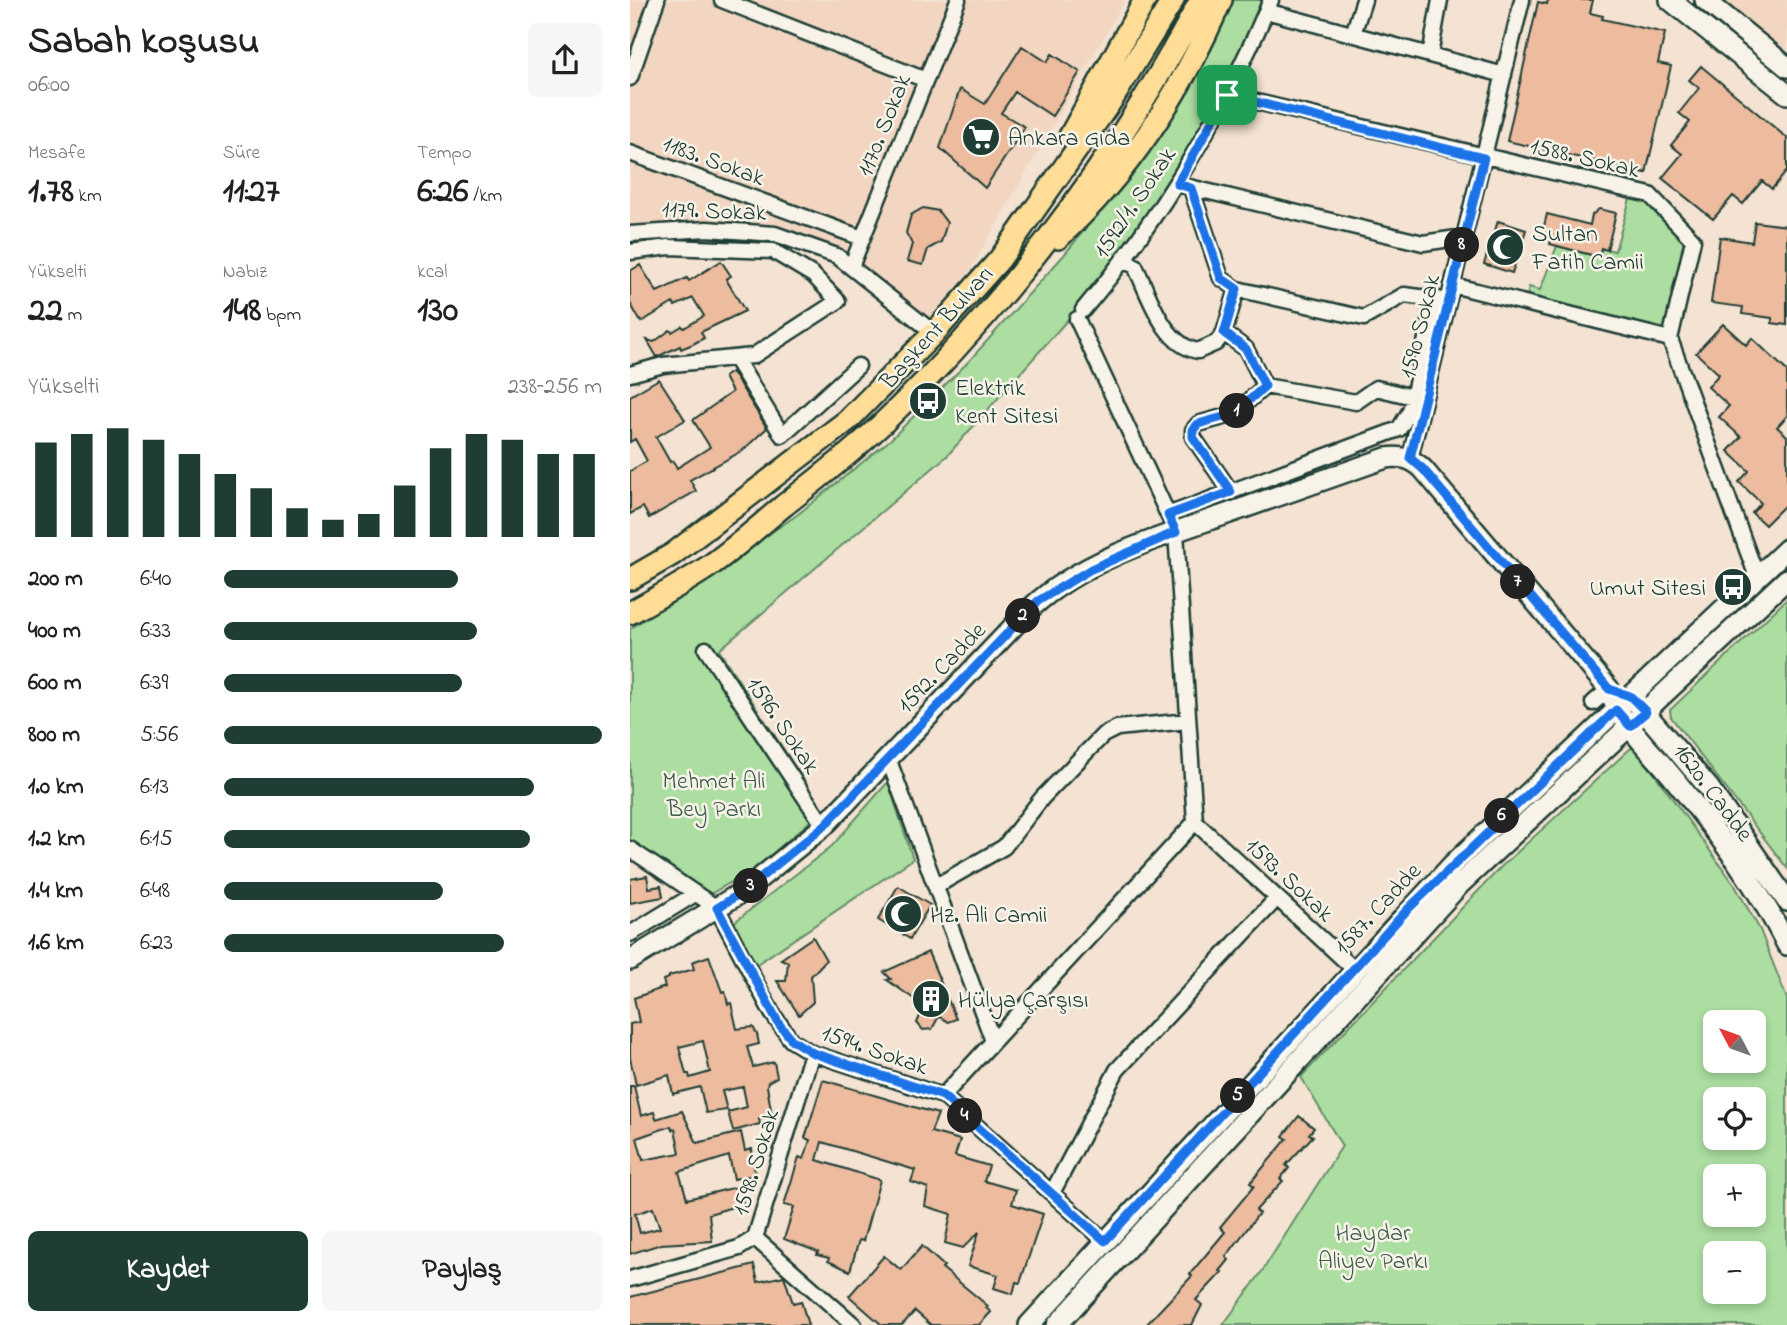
<!DOCTYPE html>
<html lang="tr">
<meta charset="utf-8">
<style>
body{margin:0;font-family:"Indie Flower",sans-serif;background:#f6f6f6;color:#202124;height:100vh;display:flex;flex-direction:column;font-size:26px;white-space:nowrap}
*{box-sizing:border-box;margin:0}
p{font-size:23px;color:#757577}
.icon{flex:none;width:38px;height:38px;fill:none;stroke:currentColor;stroke-width:2;stroke-linecap:round;stroke-linejoin:round}
.map{position:relative;flex:1;overflow:hidden}
.sheet{display:flex;flex-direction:column;background:#fff;width:630px}
.sheet>*{flex:none}
.needle{width:46px;rotate:311deg}
.controls{position:absolute;left:1073px;top:1010px;display:grid;gap:14px}
.controls a{display:grid;place-items:center;width:63px;height:63px;border-radius:10px;background:#fff;box-shadow:0 4px 10px #0003;font-size:35px}
.pin{position:absolute;display:grid;place-items:center;width:60px;height:60px;color:#fff;margin:-30px;border-radius:14px;box-shadow:0 4px 10px #0006}
.km{position:absolute;width:35px;height:35px;margin:-18px;border-radius:50%;background:#222;color:#fff;font-size:19px;line-height:35px;text-align:center}
.round{display:grid;place-items:center;flex:none;width:74px;height:74px;border-radius:10px;background:#f6f6f6}
.summary{display:flex;align-items:center;justify-content:space-between;height:119px;padding:0 28px}
h1{font-size:38px;font-weight:700;line-height:52px}
.figures{display:grid;grid-template-columns:repeat(3,1fr);gap:10px;height:119px;padding:7px 28px}
.figures div{display:grid;align-content:center}
.figures b{font-size:35px;font-weight:700}
.figures small{font-size:19px;font-weight:400}
.figures p{font-size:19px}
.chart{height:196px;padding:14px 28px}
.chart p{display:flex;justify-content:space-between}
.chart svg{width:100%;height:126px;margin-top:7px;stroke:#1f3d34;stroke-width:6}
.primary-button{display:flex;gap:14px;margin-top:auto;padding:14px 28px}
.primary-button a{flex:1;height:80px;border-radius:10px;background:#1f3d34;color:#fff;font-size:28px;font-weight:700;line-height:80px;text-align:center}
.primary-button a+a{background:#f6f6f6;color:#202124}
ul{padding:0 28px;list-style:none;font-size:23px}
li{display:grid;grid-template-columns:112px 84px 1fr;align-items:center;height:52px}
li i{height:18px;border-radius:9px;background:#1f3d34}
main{display:flex;flex:1;min-height:0}
.map>svg:first-child{display:block}
</style>
<main>
<section class="sheet">
<div class="summary"><div><h1>Sabah koşusu</h1><p>06:00</p></div><a class="round"><svg class="icon" aria-label="share" viewBox="0 0 24 24"><path d="M12 15V3M7 8l5-5 5 5M5 13v7h14v-7"/></svg></a></div>
<div class="figures">
<div><p>Mesafe</p><b>1.78<small> km</small></b></div>
<div><p>Süre</p><b>11:27</b></div>
<div><p>Tempo</p><b>6:26<small> /km</small></b></div>
</div>
<div class="figures">
<div><p>Yükselti</p><b>22<small> m</small></b></div>
<div><p>Nabız</p><b>148<small> bpm</small></b></div>
<div><p>kcal</p><b>130</b></div>
</div>
<div class="chart"><p><span>Yükselti</span>238–256 m</p>
<svg viewBox="0 0 160 44" preserveAspectRatio="none"><path d="M5 44V11M15 44V8M25 44V6M35 44V10M45 44V15M55 44V22M65 44V27M75 44V34M85 44V38M95 44V36M105 44V26M115 44V13M125 44V8M135 44V10M145 44V15M155 44V15"/></svg>
</div>
<ul>
<li><b>200 m</b>6:40<i style="width:62%"></i></li>
<li><b>400 m</b>6:33<i style="width:67%"></i></li>
<li><b>600 m</b>6:39<i style="width:63%"></i></li>
<li><b>800 m</b>5:56<i style="width:100%"></i></li>
<li><b>1.0 km</b>6:13<i style="width:82%"></i></li>
<li><b>1.2 km</b>6:15<i style="width:81%"></i></li>
<li><b>1.4 km</b>6:48<i style="width:58%"></i></li>
<li><b>1.6 km</b>6:23<i style="width:74%"></i></li>
</ul>
<div class="primary-button"><a>Kaydet</a><a>Paylaş</a></div>
</section>
<div class="map">
<svg width="1157" height="1325" viewBox="0 0 1157 1325">
<rect width="100%" height="100%" fill="#f4e2d2"/>
<filter id="ink" filterUnits="userSpaceOnUse"><feTurbulence type="fractalNoise" baseFrequency=".0143" numOctaves="2"/><feDisplacementMap in="SourceGraphic" scale="14" xChannelSelector="R" yChannelSelector="G"/><feConvolveMatrix kernelMatrix="1 2 1 2 8 2 1 2 1" color-interpolation-filters="sRGB"/></filter>
<g filter="url(#ink)">
<path fill="#f2d6c2" d="M0 0H495L304 333 221 267 145 234 0 235Z
M1083 0H1157V60Z"/>
<path fill="#abdea0" stroke="#658e6a" stroke-width="2" fill-rule="evenodd" d="M602 0H634L606 65 540 185 489 258 440 317 317 456 89 650 193 810 126 868 66 902 0 859V629L167 515 260 440 339 361 434 255 528 139 576 60Z
M1000 199 1024 204 1060 242 1039 332 897 296 899 287 910 290 927 246 969 257 971 248 985 251Z
M1157 599V868L1041 717 1040 710Z
M1001 748 1008 751 1104 884 1130 930 1157 999V1325H593L631 1273 712 1146 671 1077 871 867ZM1085 1022H1124V1060H1085ZM1085 1099H1124V1138H1085ZM1085 1176H1124V1214H1085ZM1085 1253H1124V1292H1085Z
M258 782 283 859 124 966 102 924 202 846Z"/>
<path fill="#edbb9e" stroke="#1f3d34" stroke-width="2" fill-rule="evenodd" d="M918 0H963L960 13 973 16 972 19 1035 33 1028 63 1041 66 1016 173 877 141 908 2 917 4Z
M392 46 417 62 422 54 450 72 422 116 385 92 371 113 395 127 355 188 310 148 330 89 355 104Z
M1071 66 1157 138V171L1142 189 1132 181 1113 204 1103 196 1083 219 1032 178 1052 154 1041 145 1060 122 1049 113 1069 88 1059 80Z
M293 208 308 211 317 223 311 242 298 249 293 265 277 261 282 244 276 233 281 215Z
M969 209 986 213 977 250 971 248 969 257 920 244 922 237 912 234 917 214 960 225 962 215Z
M868 221 896 230 882 273 854 264Z
M1125 222 1157 226V325L1142 323V318L1112 314 1113 307 1081 303 1090 237 1122 242Z
M91 261 101 276 96 279 115 311 71 332 74 338 63 344 51 349 50 346 27 357 17 340 24 342 40 330 42 332 52 326 54 328 74 316 63 298 45 306 43 303 11 322 0 303V271L10 265 27 292 57 278 59 281Z
M1093 324 1116 345 1122 338 1157 371V416L1147 427 1157 436V503L1135 525 1122 513 1131 503 1109 482 1119 471 1098 451 1111 437 1089 417 1099 406 1078 387 1089 374 1066 353Z
M102 372 137 428 112 451 60 480 66 491 19 518 13 507 0 514V471L17 461 5 439 0 442V396L29 379 49 410 55 420 26 437 40 462 43 461 47 468 80 447 63 420 102 392 94 377Z
M17 876 19 888 31 886 33 897 0 903V879Z
M268 886 300 905 280 939 248 920Z
M183 937 196 960 181 976 183 1002 169 1015 147 981H156L158 962 151 959Z
M298 952 326 1019 318 1022 309 1016 302 1029 293 1030 287 1023 294 1006 257 980 261 979 254 972Z
M79 956 92 992 95 991 98 1004 101 1003 107 1029 123 1027 127 1034 129 1044 117 1047 123 1067 144 1062 147 1077 138 1082 137 1086 142 1116 129 1119 130 1124 103 1131 98 1112 117 1107 113 1087 92 1091 97 1110 76 1113 70 1087 43 1094 39 1075 6 1085 0 1058V1024L9 1022 4 998 35 987 33 980 39 978V976L64 969 62 962ZM73 1041 80 1072 60 1078 59 1074H56L49 1047Z
M193 1080 308 1114 301 1132 330 1140 325 1156 359 1166 354 1181 386 1190 382 1204 413 1214 390 1283 386 1282 383 1294 364 1288 368 1275 338 1266 349 1232 333 1248 315 1243 321 1214 295 1206 298 1188 281 1182 285 1170 192 1142 187 1160 250 1180 233 1241 229 1240 220 1271 198 1261 199 1258 187 1255 188 1252 154 1239 164 1207 154 1205 169 1157 174 1159 180 1140 175 1138Z
M0 1086H4L11 1116 24 1112 26 1119 52 1111 67 1143 111 1132 115 1151 122 1149 125 1175 104 1179 99 1156 49 1172 57 1199 111 1186 113 1204 79 1214 82 1241 31 1244 0 1254ZM41 1126 42 1130 45 1129 50 1153 13 1160 7 1138ZM23 1208 30 1228 10 1233 5 1214Z
M669 1116 684 1128 679 1134 683 1136 656 1165 659 1168 650 1179 653 1181 626 1210 629 1213 596 1257 599 1260 590 1271 592 1272 566 1300 572 1305 562 1325H516L562 1276 560 1274 595 1232 590 1227 624 1186 620 1183 657 1139 653 1136Z
M292 1246 314 1266 312 1268 358 1306 356 1308 361 1312 349 1325H301L285 1311 272 1325H252L219 1296 254 1256 271 1270Z
M124 1265 128 1282 154 1276 163 1303 171 1301 178 1325H0V1297Z"/>
<g fill="none" stroke-linecap="round" stroke-linejoin="round">
<defs>
<path id="street" d="M92 0 296 80
M636 11 874 75
M723 34 734 0
M800 55 810 0
M0 78 27 0
M597 95 1020 195 1063 240 1040 339 1127 577
M0 153 232 238
M555 186 793 243 834 237
M561 188 591 278 607 289 734 318 774 295 814 300
M0 234 77 229 145 234 207 256 304 333
M0 252 39 247 143 251 183 275 208 301 123 356 33 365 0 374
M495 261 505 266C519 294 533 345 568 351L586 343 594 333
M221 267 328 0
M822 285 1040 339
M607 289 594 333 616 349 635 386 726 402 746 388 783 397
M453 310C532 217 593 113 641 0
M105 358 152 435 228 366
M780 458 892 0
M601 492 563 437V430L568 424 604 414 635 386
M538 515 769 429 780 411 805 298
M76 649 194 826
M963 703 979 689
M258 758 363 1041
M565 822 724 969
M0 849 87 908 142 1013 161 1040 182 1053 313 1096 475 1241
M306 886 374 847 412 798 473 735 487 728 558 721
M0 934 65 894
M313 1096 565 822 546 532 447 319
M422 1193 487 1070 647 898
M125 1238 224 1325
M0 1279 109 1248 125 1238 182 1053"/>
<path id="secondary" d="M1040 0 1157 94
M1075 0 1157 67
M1007 703 1079 788 1157 901
M0 960 114 891 194 826 402 607C453 560 530 537 594 515 648 496 702 477 756 458 771 456 782 458 793 469L979 689C990 724 1022 751 1045 780 1087 832 1127 885 1157 945
M399 1325 822 865 1157 549
M427 1325 830 884 1157 579"/>
<path id="primary" d="M440 136 515 0
M428 238C500 172 553 89 591 0
M0 579 43 554 218 420 304 333 370 259 483 98 543 0
M0 613C26 598 53 584 78 567 104 549 128 527 152 507 186 480 222 453 254 422 381 300 488 155 571 0"/>
</defs>
<use href="#street" stroke="#1f3d34" stroke-width="19"/>
<use href="#secondary" stroke="#1f3d34" stroke-width="24"/>
<use href="#primary" stroke="#1f3d34" stroke-width="26"/>
<use href="#street" stroke="#f7f3e8" stroke-width="14"/>
<use href="#secondary" stroke="#f7f3e8" stroke-width="19"/>
<use href="#primary" stroke="#ffdd96" stroke-width="21"/>
</g>
</g>
<g fill="none" stroke-linecap="round" stroke-linejoin="round" filter="url(#ink)">
<defs>
<path id="route" d="M597 95 854 158 780 458 793 469 979 689 1000 696 1016 712 1000 726 986 710 778 909 475 1241 313 1096 183 1053 162 1040 149 1024 87 908 114 891 194 826 408 601 461 569 546 532 538 515 601 492 563 437V430L568 424 604 414 635 386 616 349 594 333 607 289 591 278 561 188 547 184Z"/>
</defs>
<use href="#route" stroke="#fff" stroke-width="14"/>
<use href="#route" stroke="#1a73e8" stroke-width="9"/>
</g>
<defs>
<symbol id="supermarket-disc" viewBox="-11 -11 22 22"><circle r="9.5" fill="#1f3d34" stroke="#f7f3e8"/><path d="M-6-5.5h2.5l.6 2H6L4.5 2H-2.5L-4.4-4H-6ZM-1.5 3.2a1.3 1.3 0 1 0 .1 0ZM3 3.2a1.3 1.3 0 1 0 .1 0Z" fill="#fff"/></symbol>
<symbol id="mosque-disc" viewBox="-11 -11 22 22"><circle r="9.5" fill="#1f3d34" stroke="#f7f3e8"/><path d="M3.5-4.9A6 6 0 1 0 3.5 4.9A5 5 0 1 1 3.5-4.9Z" fill="#fff"/></symbol>
<symbol id="bus-disc" viewBox="-11 -11 22 22"><circle r="9.5" fill="#1f3d34" stroke="#f7f3e8"/><path d="M-5-6H5V4H4V6H2V4H-2V6H-4V4H-5ZM-3.5-4V0h7V-4ZM-3.5 1.2v1.5H-2V1.2ZM2 1.2v1.5H3.5V1.2Z" fill="#fff"/></symbol>
<symbol id="building-disc" viewBox="-11 -11 22 22"><circle r="9.5" fill="#1f3d34" stroke="#f7f3e8"/><path d="M-4-6H4V6H1V3H-1V6H-4ZM-2.5-4.3h1.7v1.8h-1.7ZM.8-4.3h1.7v1.8H.8ZM-2.5-1h1.7V.8h-1.7ZM.8-1h1.7V.8H.8Z" fill="#fff"/></symbol>
</defs>
<g fill-rule="evenodd">
<use href="#supermarket-disc" x="329" y="115" width="44" height="44"/>
<use href="#mosque-disc" x="853" y="225" width="44" height="44"/>
<use href="#bus-disc" x="276" y="379" width="44" height="44"/>
<use href="#bus-disc" x="1081" y="565" width="44" height="44"/>
<use href="#mosque-disc" x="251" y="892" width="44" height="44"/>
<use href="#building-disc" x="279" y="977" width="44" height="44"/>
</g>
<g text-anchor="middle" stroke-width="5" stroke-linejoin="round" paint-order="stroke">
<g font-size="24" fill="#1f3d34" stroke="#f7f3e8">
<text transform="translate(253 125) rotate(-68)" y="8">1170. Sokak</text>
<text transform="translate(955 157) rotate(13)" y="8">1588. Sokak</text>
<text transform="translate(84 160) rotate(20)" y="8">1183. Sokak</text>
<text transform="translate(504 202) rotate(-56)" y="8">1592/1. Sokak</text>
<text transform="translate(84 210) rotate(2)" y="8">1179. Sokak</text>
<text transform="translate(789 326) rotate(-76)" y="8">1590 Sokak</text>
<text transform="translate(306 327) rotate(-48)" y="8">Başkent Bulvarı</text>
<text transform="translate(311 667) rotate(-46)" y="8">1592. Cadde</text>
<text transform="translate(154 725) rotate(56)" y="8">1596. Sokak</text>
<text transform="translate(1084 792) rotate(53)" y="8">1620. Cadde</text>
<text transform="translate(660 879) rotate(43)" y="8">1593. Sokak</text>
<text transform="translate(747 908) rotate(-47)" y="8">1587. Cadde</text>
<text transform="translate(245 1049) rotate(19)" y="8">1594. Sokak</text>
<text transform="translate(125 1162) rotate(-73)" y="8">1598. Sokak</text>
</g>
<g font-size="24" fill="#1f3d34" stroke="#f7f3e8" text-anchor="start">
<text x="378" y="145">Ankara Gıda</text>
<text x="902" y="241">Sultan<tspan x="902" dy="28">Fatih Camii</tspan></text>
<text x="325" y="395">Elektrik<tspan x="325" dy="28">Kent Sitesi</tspan></text>
<text x="1076" y="595" text-anchor="end">Umut Sitesi</text>
<text x="300" y="922">Hz. Ali Camii</text>
<text x="328" y="1007">Hülya Çarşısı</text>
</g>
<g font-size="24" fill="#3b5d4a" stroke="#f7f3e8">
<text x="84" y="788">Mehmet Ali<tspan x="84" dy="28">Bey Parkı</tspan></text>
<text x="743" y="1240">Haydar<tspan x="743" dy="28">Aliyev Parkı</tspan></text>
</g>
</g>
</svg>
<div class="controls">
<a><svg class="needle" viewBox="-14 -14 28 28"><path d="M0-13l5 13h-10z" fill="#e53935"/><path d="M0 13l5-13h-10z" fill="#757577"/></svg></a>
<a><svg class="icon" aria-label="locate" viewBox="0 0 24 24"><circle cx="12" cy="12" r="6"/><path d="M12 2v4M12 18v4M2 12h4M18 12h4"/></svg></a>
<a>+</a>
<a>−</a>
</div>
<div class="pin" style="left:597px;top:95px;background:#1e9e55"><svg class="icon" aria-label="arrive" viewBox="0 0 24 24"><path d="M6 21V4h12l-3 4 3 4H6"/></svg></div>
<b class="km" style="left:607px;top:411px">1</b>
<b class="km" style="left:393px;top:616px">2</b>
<b class="km" style="left:121px;top:886px">3</b>
<b class="km" style="left:335px;top:1116px">4</b>
<b class="km" style="left:608px;top:1096px">5</b>
<b class="km" style="left:872px;top:816px">6</b>
<b class="km" style="left:888px;top:582px">7</b>
<b class="km" style="left:832px;top:245px">8</b>
</div>
</main>
